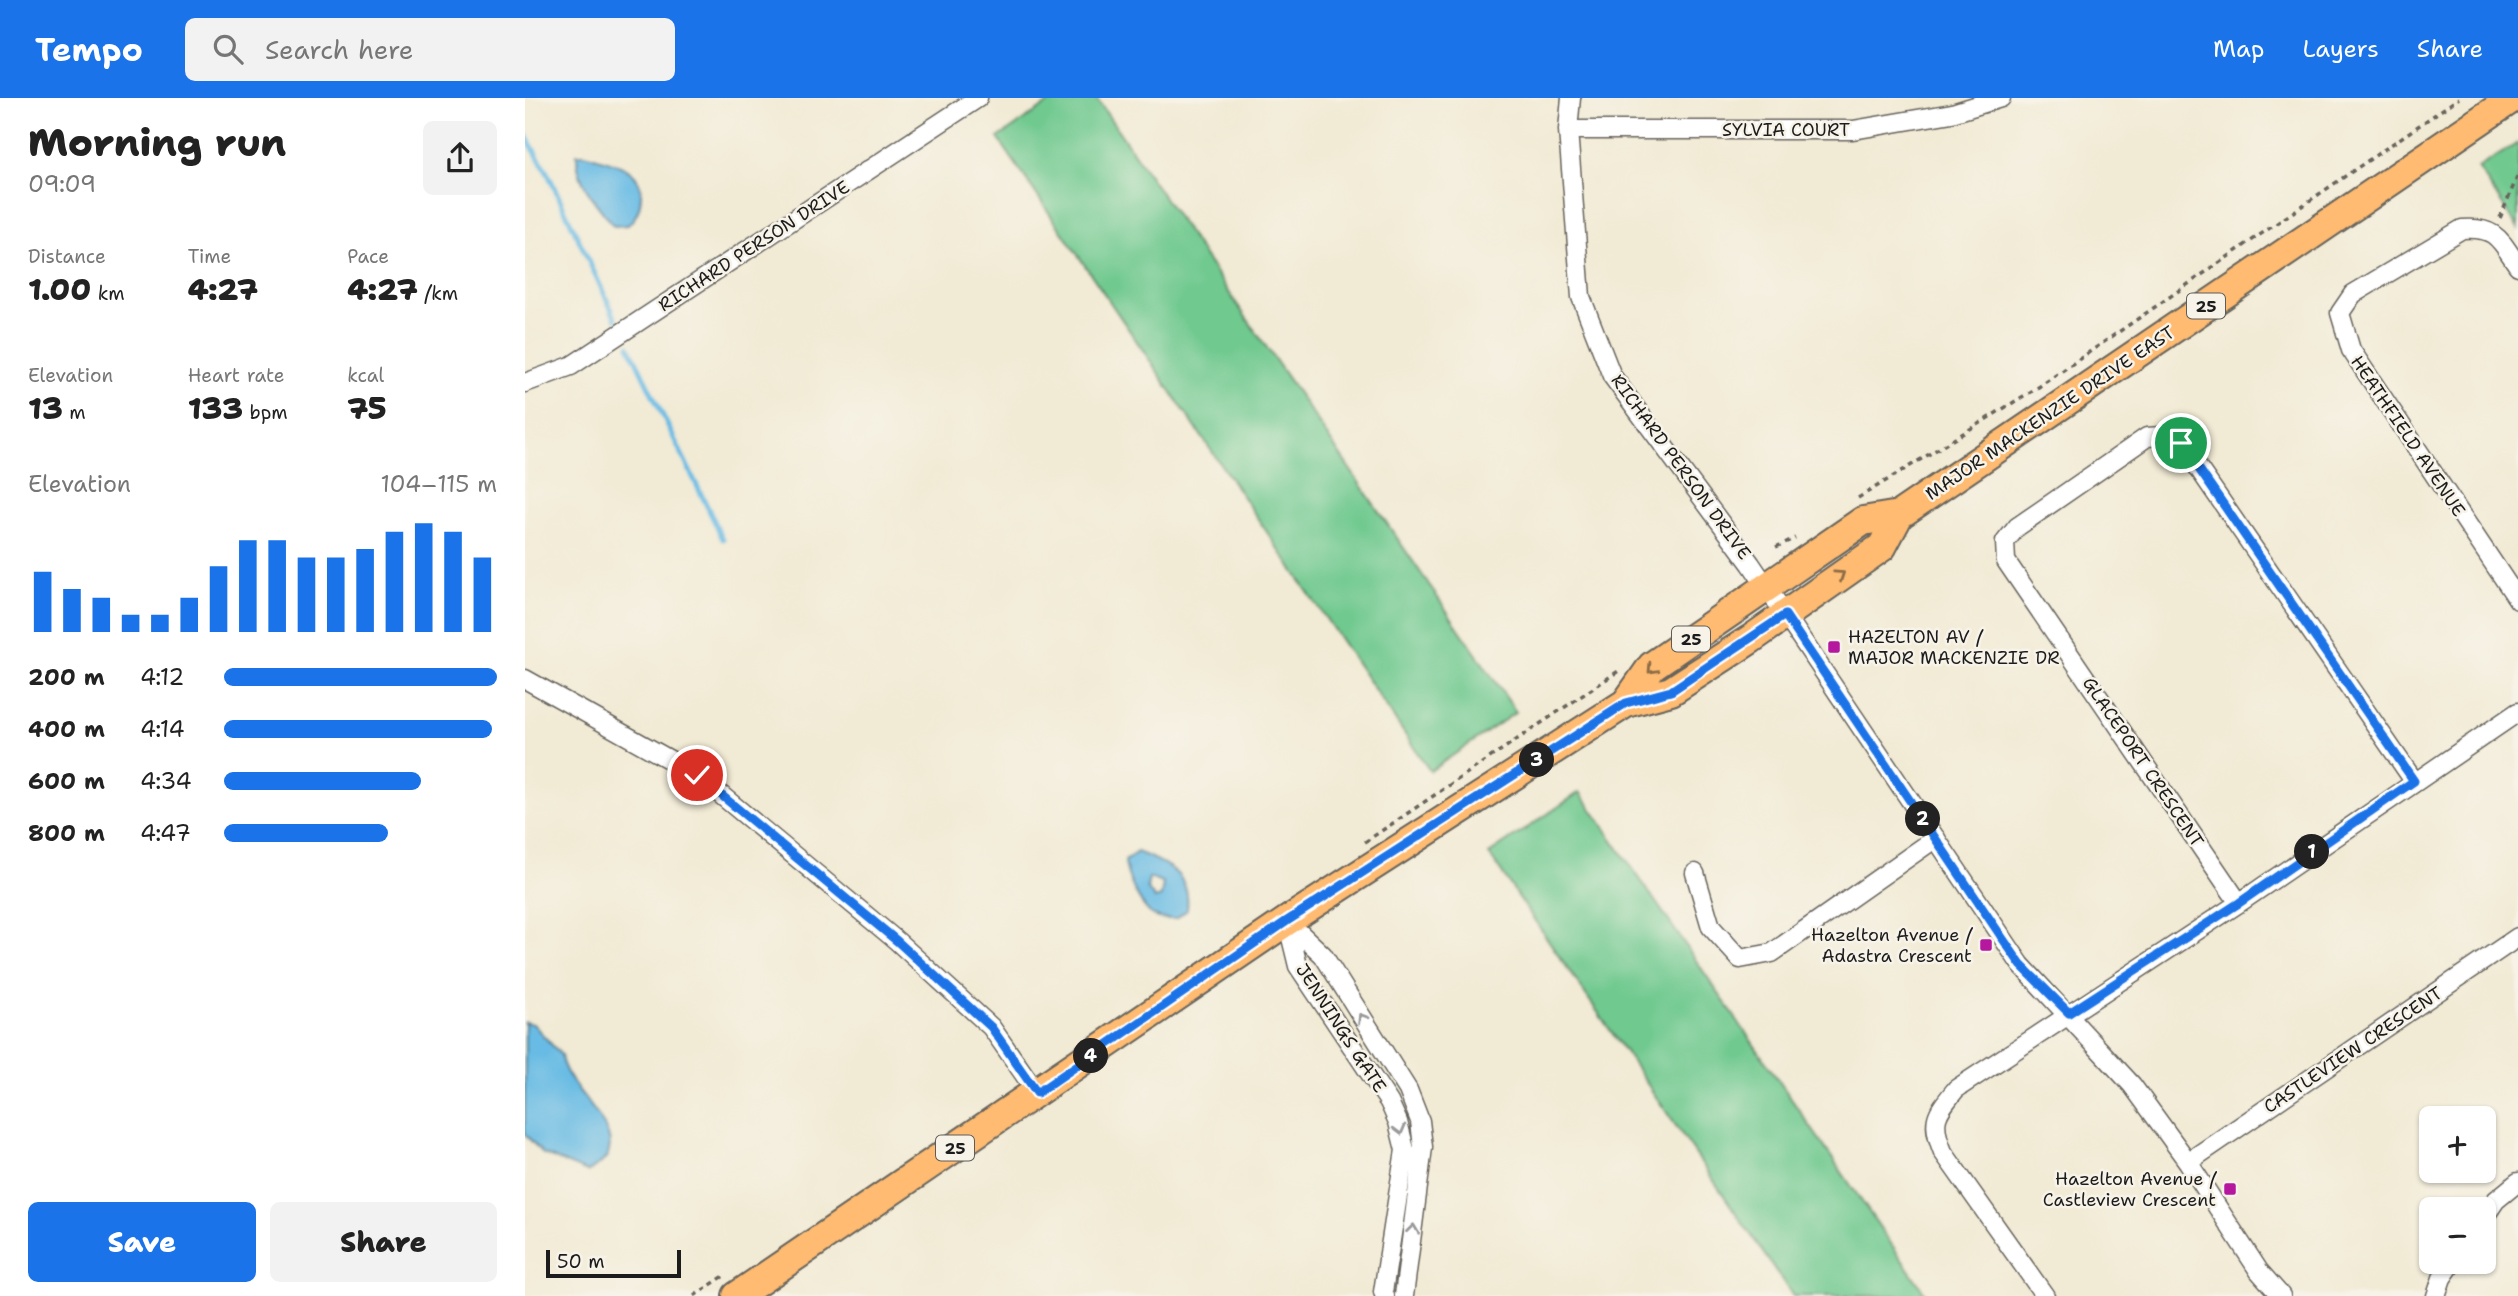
<!DOCTYPE html>
<meta charset="utf-8">
<style>
body{margin:0;font-family:"Shantell Sans",sans-serif;background:#f2f2f2;color:#222;height:100vh;display:flex;flex-direction:column;font-size:26px;white-space:nowrap}
*{box-sizing:border-box;margin:0}
p{font-size:23px;color:#767676}
.icon{flex:none;width:38px;height:38px;fill:none;stroke:currentColor;stroke-width:2;stroke-linecap:round;stroke-linejoin:round}
.map{position:relative;flex:1;overflow:hidden}
.side{display:flex;flex-direction:column;background:#fff;width:525px}
.side>*{flex:none}
.controls{position:absolute;left:1894px;top:1008px;display:grid;gap:14px}
.controls a{display:grid;place-items:center;width:77px;height:77px;border-radius:10px;background:#fff;box-shadow:0 2px 5px #0004;font-size:35px}
.scale{position:absolute;left:21px;bottom:18px;width:135px;box-sizing:border-box;padding-left:7px;border:4px solid #1c1c1c;border-top:0;font-size:19px;line-height:24px;white-space:nowrap;color:#1c1c1c;-webkit-text-stroke:5px #f7f3e8;paint-order:stroke}
.pin{position:absolute;display:grid;place-items:center;width:60px;height:60px;color:#fff;margin:-30px;border:4px solid #fff;border-radius:50%;box-shadow:0 2px 7px #0007}
.km{position:absolute;width:35px;height:35px;margin:-18px;border-radius:50%;background:#222;color:#fff;font-size:19px;line-height:35px;text-align:center}
.round{display:grid;place-items:center;flex:none;width:74px;height:74px;border-radius:10px;background:#f2f2f2}
.summary{display:flex;align-items:center;justify-content:space-between;height:119px;padding:0 28px}
h1{font-size:38px;font-weight:800;line-height:52px}
.figures{display:grid;grid-template-columns:repeat(3,1fr);gap:10px;height:119px;padding:7px 28px}
.figures div{display:grid;align-content:center}
.figures b{font-size:30px;font-weight:800}
.figures small{font-size:19px;font-weight:400}
.figures p{font-size:19px}
.chart{height:196px;padding:14px 28px}
.chart p{display:flex;justify-content:space-between}
.chart svg{width:100%;height:126px;margin-top:7px;stroke:#1a73e8;stroke-width:6}
.button{display:flex;gap:14px;margin-top:auto;padding:14px 28px}
.button a{flex:1;height:80px;border-radius:10px;background:#1a73e8;color:#fff;font-size:28px;font-weight:800;line-height:80px;text-align:center}
.button a+a{background:#f2f2f2;color:#222}
ul{padding:0 28px;list-style:none;font-size:23px}
li{display:grid;grid-template-columns:112px 84px 1fr;align-items:center;height:52px}
li i{height:18px;border-radius:9px;background:#1a73e8}
header{display:flex;align-items:center;gap:42px;box-sizing:border-box;height:98px;padding:0 35px;background:#1a73e8;color:#fff}
header strong{font-size:33px}
nav{display:flex;gap:38px;margin-inline-start:auto;font-size:24px}
.search{width:490px;height:63px;background:#f2f2f2;display:flex;align-items:center;gap:18px;box-sizing:border-box;padding:0 24px;border-radius:10px;color:#767676;font-size:26px}
main{display:flex;flex:1;min-height:0}
.map>svg:first-child{display:block}
</style>
<header>
<strong>Tempo</strong>
<div class="search"><svg class="icon" aria-label="search" viewBox="0 0 24 24"><circle cx="10" cy="10" r="6"/><path d="M15 15l6 6"/></svg>Search here</div>
<nav><a>Map</a><a>Layers</a><a>Share</a></nav>
</header>
<main>
<section class="side">
<div class="summary"><div><h1>Morning run</h1><p>09:09</p></div><a class="round"><svg class="icon" aria-label="share" viewBox="0 0 24 24"><path d="M12 15V3M7 8l5-5 5 5M5 13v7h14v-7"/></svg></a></div>
<div class="figures">
<div><p>Distance</p><b>1.00<small> km</small></b></div>
<div><p>Time</p><b>4:27</b></div>
<div><p>Pace</p><b>4:27<small> /km</small></b></div>
</div>
<div class="figures">
<div><p>Elevation</p><b>13<small> m</small></b></div>
<div><p>Heart rate</p><b>133<small> bpm</small></b></div>
<div><p>kcal</p><b>75</b></div>
</div>
<div class="chart"><p><span>Elevation</span>104–115 m</p>
<svg viewBox="0 0 160 44" preserveAspectRatio="none"><path d="M5 44V23M15 44V29M25 44V32M35 44V38M45 44V38M55 44V32M65 44V21M75 44V12M85 44V12M95 44V18M105 44V18M115 44V15M125 44V9M135 44V6M145 44V9M155 44V18"/></svg>
</div>
<ul>
<li><b>200 m</b>4:12<i style="width:100%"></i></li>
<li><b>400 m</b>4:14<i style="width:98%"></i></li>
<li><b>600 m</b>4:34<i style="width:72%"></i></li>
<li><b>800 m</b>4:47<i style="width:60%"></i></li>
</ul>
<div class="button"><a>Save</a><a>Share</a></div>
</section>
<div class="map">
<svg width="1993" height="1198" viewBox="0 0 1993 1198">
<rect width="100%" height="100%" fill="#f7f3e8"/>
<filter id="ink" filterUnits="userSpaceOnUse"><feTurbulence type="fractalNoise" baseFrequency=".0143" numOctaves="2"/><feDisplacementMap in="SourceGraphic" scale="14" xChannelSelector="R" yChannelSelector="G"/><feConvolveMatrix kernelMatrix="1 2 1 2 8 2 1 2 1" color-interpolation-filters="sRGB"/></filter>
<filter id="wash" filterUnits="userSpaceOnUse"><feTurbulence type="fractalNoise" baseFrequency=".00686" numOctaves="4" result="noise"/><feDisplacementMap in="SourceGraphic" scale="28" xChannelSelector="R" yChannelSelector="G"/><feGaussianBlur stdDeviation="1.57" result="paint"/><feColorMatrix in="noise" values="0 0 0 0 0 0 0 0 0 0 0 0 0 0 0 0 0 1.4 0 .05"/><feComposite in="paint" operator="in"/></filter>
<g filter="url(#wash)">
<rect width="100%" height="100%" fill="#f1ead4"/>
<path fill="#70c98f" stroke="#467256" stroke-width="2" d="M531 0H571L991 614 905 673 473 40Z
M1993 45V130L1953 70Z
M1055 694 1402 1198H1268L964 756Z"/>
<path fill="#68bbe4" stroke="#426c80" stroke-width="2" fill-rule="evenodd" d="M52 56H60C83 64 118 68 116 98 115 112 112 118 103 127L89 128C72 107 51 85 52 56Z
M612 754C643 766 666 776 662 812L651 821C642 821 631 822 624 814 613 803 601 778 600 763ZM624 780 638 785 636 799 630 801 622 790Z
M0 924 8 926 36 957C38 994 125 1045 62 1074L18 1056 0 1036Z"/>
<g fill="none" stroke-linecap="round" stroke-linejoin="round">
<path stroke="#68bbe4" stroke-width="5" d="M0 36 24 78 91 221
M104 248 198 441"/>
</g>
</g>
<g filter="url(#ink)">
<g fill="none" stroke-linecap="round" stroke-linejoin="round">
<defs>
<path id="minor" d="M1046 0 1043 32 1056 199 1087 278 1226 466 1496 867 1607 987 1663 1064 1734 1173 1756 1198
M1043 32H1328L1427 15 1476 0
M1993 168C1975 142 1971 128 1937 131L1828 196 1815 215 1826 252 1993 502
M0 285 46 268 453 0
M0 581 172 677 372 843 466 929 512 995
M1170 775 1186 829 1215 861 1247 855 1411 740
M1714 805 1481 463 1480 444 1492 429 1622 339 1636 338 1656 345 1889 683
M762 823 798 857 883 992 895 1023 898 1049 879 1198
M762 823 773 868 864 1004 873 1024 880 1052 858 1194 860 1198
M1663 1064 1993 839
M1958 1121 1971 1102 1993 1084
M1520 1198 1418 1054C1405 1022 1411 1016 1431 991L1714 805 1993 614
M1911 1198 1917 1180 1928 1164"/>
<path id="primary" d="M1101 605 1127 568 1338 423 1374 417 1988 0
M212 1198 762 823 1101 605 1146 593 1226 541 1357 449 1374 417"/>
</defs>
<use href="#minor" stroke="#67645c" stroke-width="21"/>
<use href="#primary" stroke="#67645c" stroke-width="32"/>
<path stroke="#67645c" stroke-width="3.5" stroke-dasharray="5 5" stroke-linecap="butt" d="M1975 120 1993 77
M1333 400 1515 288 1934 0
M1251 449 1270 440
M840 744 1095 572
M169 1198 199 1178"/>
<use href="#minor" stroke="#fff" stroke-width="18"/>
<use href="#primary" stroke="#febb71" stroke-width="28"/>
</g>
<defs><path id="oneway-chevron" d="M-2-3.5L2.5 0L-2 3.5" fill="none" stroke-width="1.6" stroke-linecap="round" stroke-linejoin="round" transform="scale(1.75)"/></defs>
<g stroke="#8d6c46">
<use href="#oneway-chevron" transform="translate(1315 477) rotate(-34)"/>
<use href="#oneway-chevron" transform="translate(1127 571) rotate(133)"/>
</g>
<g stroke="#999">
<use href="#oneway-chevron" transform="translate(837 920) rotate(-122)"/>
<use href="#oneway-chevron" transform="translate(875 1032) rotate(75)"/>
<use href="#oneway-chevron" transform="translate(888 1131) rotate(-83)"/>
</g>
</g>
<g fill="none" stroke-linecap="round" stroke-linejoin="round" filter="url(#ink)">
<defs>
<path id="route" d="M172 677 372 843 466 929 512 995 762 823 1101 605 1146 593 1260 517 1478 841 1496 867 1544 915 1714 805 1889 683 1656 345"/>
</defs>
<use href="#route" stroke="#fff" stroke-width="14"/>
<use href="#route" stroke="#1a73e8" stroke-width="9"/>
</g>
<g fill="#b5179e" stroke="#f7f3e8" stroke-width="2.5">
<rect x="1302" y="542" width="14" height="14" rx="3.5"/>
<rect x="1454" y="840" width="14" height="14" rx="3.5"/>
<rect x="1698" y="1084" width="14" height="14" rx="3.5"/>
</g>
<g text-anchor="middle" stroke-width="5" stroke-linejoin="round" paint-order="stroke">
<g fill="#f7f3e8" stroke="#5e5c59" stroke-width="2">
<rect x="1662" y="195.5" width="38" height="25" rx="5"/>
<rect x="1147" y="528.5" width="38" height="25" rx="5"/>
<rect x="411" y="1037.5" width="38" height="25" rx="5"/>
</g>
<g font-size="16" font-weight="bold" fill="#1c1c1c">
<text x="1681" y="214">25</text>
<text x="1166" y="547">25</text>
<text x="430" y="1056">25</text>
</g>
<g font-size="18" fill="#1c1c1c" stroke="#f7f3e8">
<text x="1261" y="38">SYLVIA COURT</text>
<text transform="translate(229 148) rotate(-33)" y="6">RICHARD PERSON DRIVE</text>
<text transform="translate(1525 315) rotate(-34)" y="6">MAJOR MACKENZIE DRIVE EAST</text>
<text transform="translate(1883 338) rotate(56)" y="6">HEATHFIELD AVENUE</text>
<text transform="translate(1156 369) rotate(54)" y="6">RICHARD PERSON DRIVE</text>
<text transform="translate(1618 664) rotate(56)" y="6">GLACEPORT CRESCENT</text>
<text transform="translate(816 930) rotate(57)" y="6">JENNINGS GATE</text>
<text transform="translate(1828 952) rotate(-34)" y="6">CASTLEVIEW CRESCENT</text>
</g>
<g font-size="18" fill="#1c1c1c" stroke="#f7f3e8" text-anchor="end">
<text x="1323" y="545" text-anchor="start">HAZELTON AV /<tspan x="1323" dy="21">MAJOR MACKENZIE DR</tspan></text>
<text x="1447" y="843">Hazelton Avenue /<tspan x="1447" dy="21">Adastra Crescent</tspan></text>
<text x="1691" y="1087">Hazelton Avenue /<tspan x="1691" dy="21">Castleview Crescent</tspan></text>
</g>
</g>
</svg>
<div class="controls">
<a>+</a>
<a>−</a>
</div>
<div class="scale">50 m</div>
<div class="pin" style="left:1656px;top:345px;background:#1e9e55"><svg class="icon" aria-label="arrive" viewBox="0 0 24 24"><path d="M6 21V4h12l-3 4 3 4H6"/></svg></div>
<div class="pin" style="left:172px;top:677px;background:#d93025"><svg class="icon" aria-label="check" viewBox="0 0 24 24"><path d="M5 12l5 5 9-10"/></svg></div>
<b class="km" style="left:1787px;top:754px">1</b>
<b class="km" style="left:1398px;top:721px">2</b>
<b class="km" style="left:1012px;top:662px">3</b>
<b class="km" style="left:566px;top:958px">4</b>
</div>
</main>
